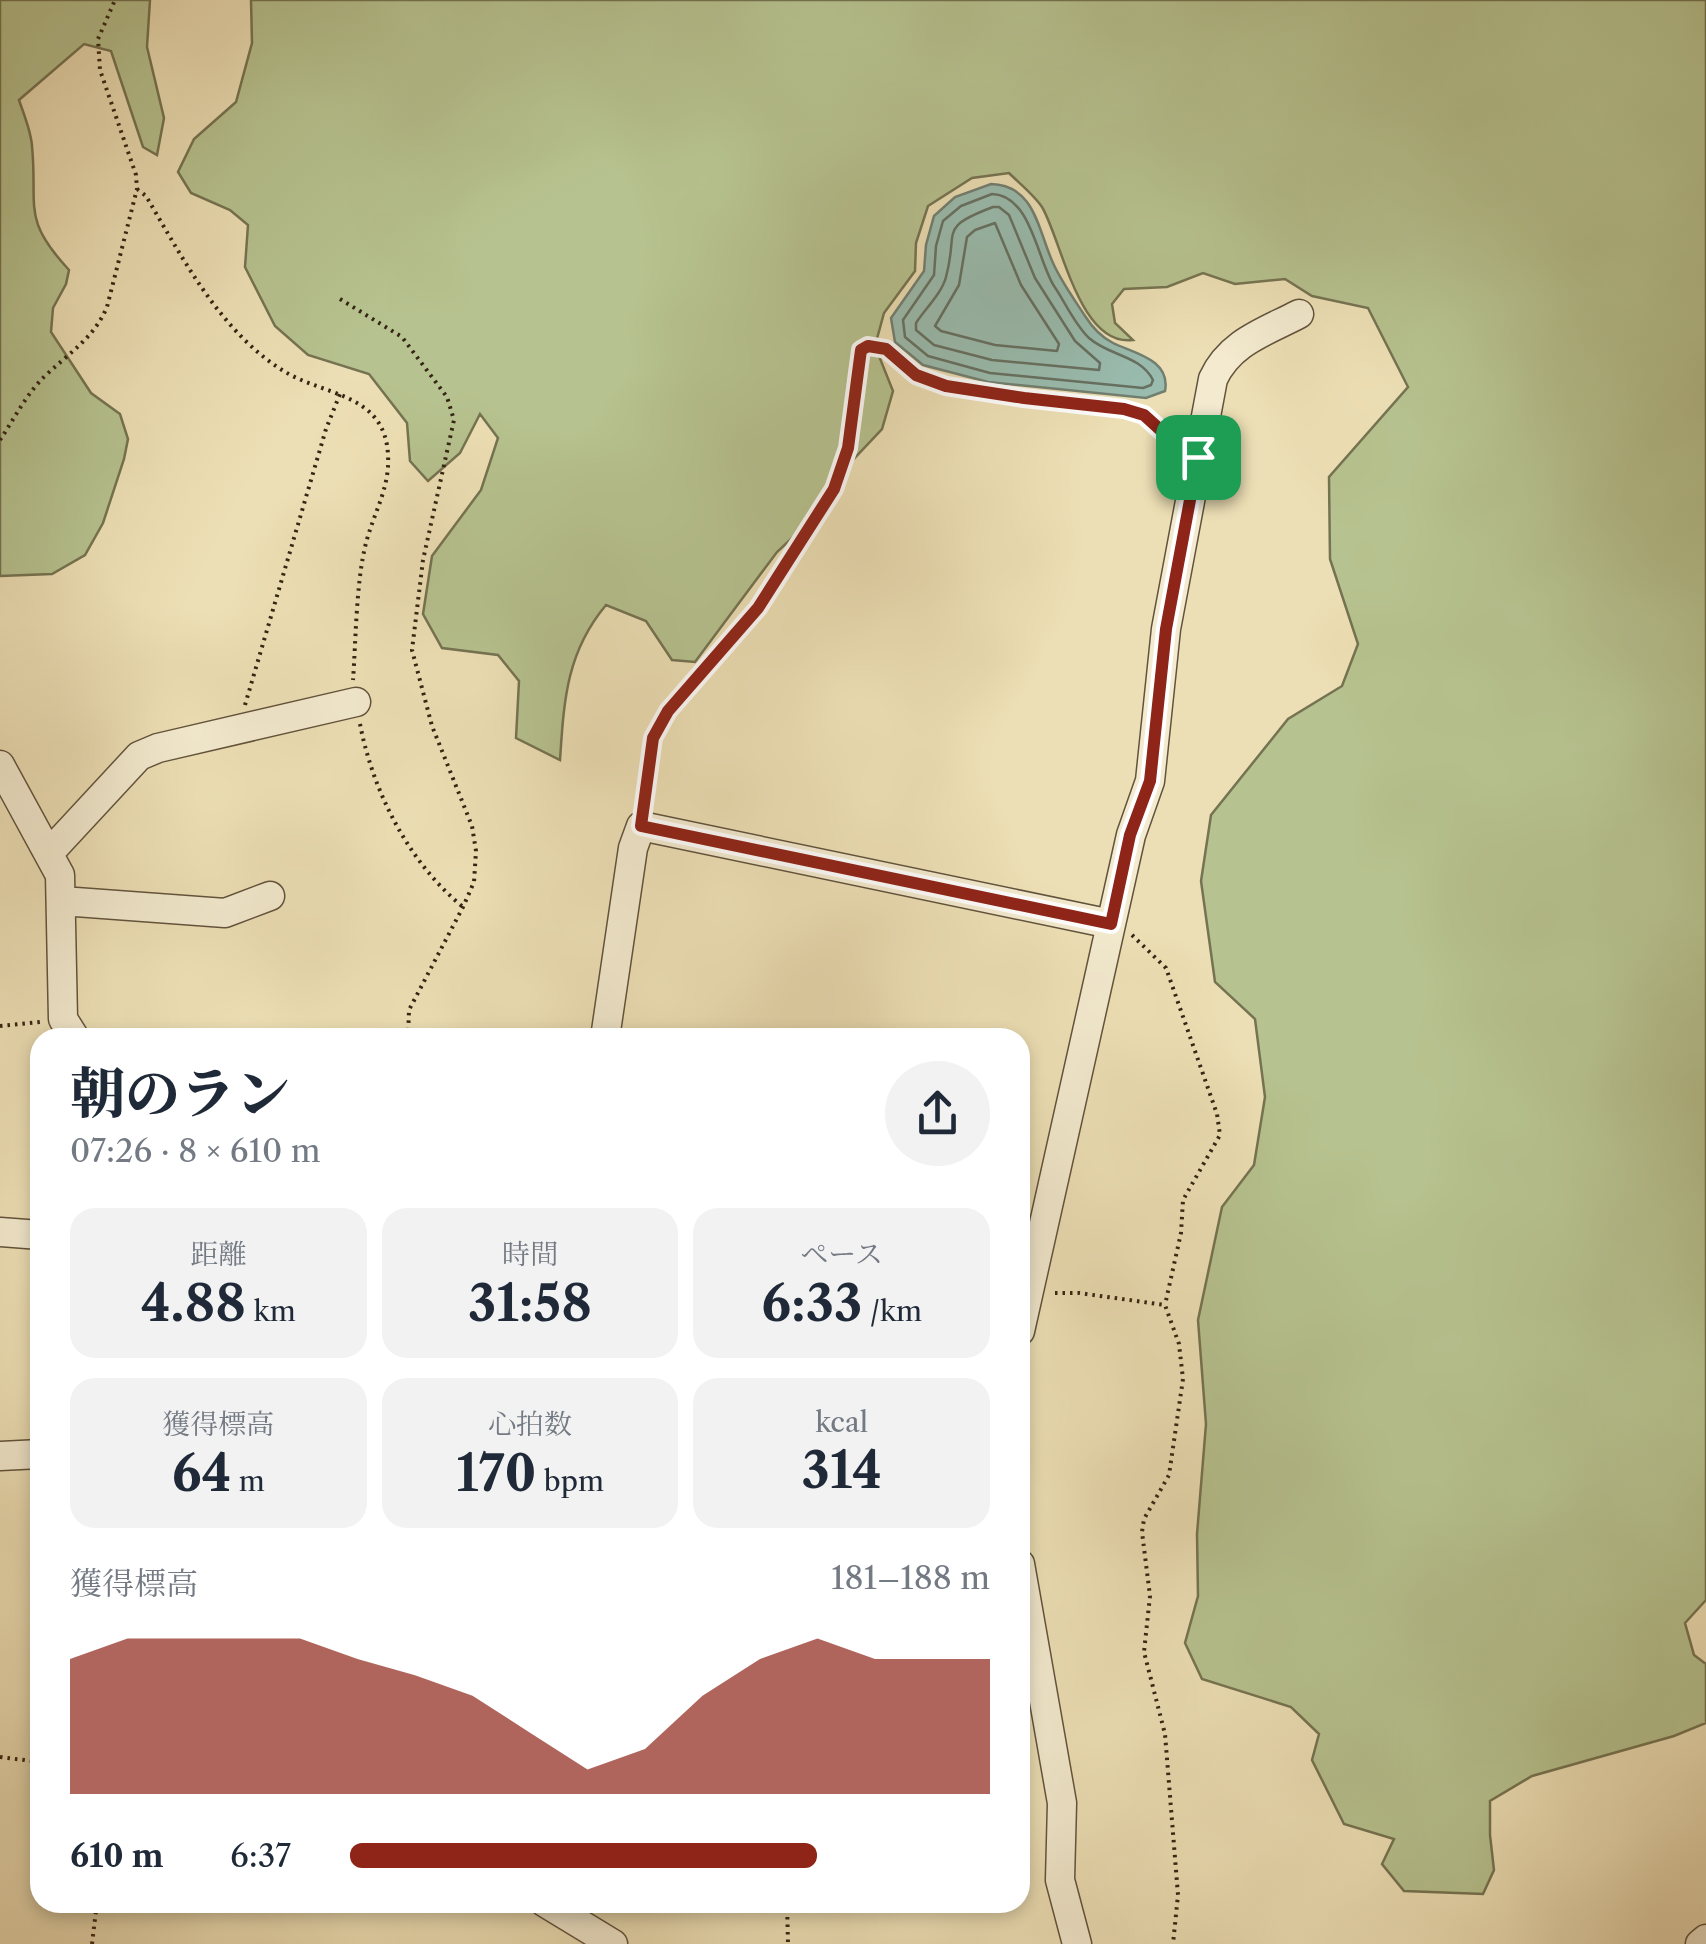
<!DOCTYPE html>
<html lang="ja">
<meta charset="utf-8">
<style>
body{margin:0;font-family:"Libre Caslon Text","Noto Serif JP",serif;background:#f2f2f3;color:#1f2937;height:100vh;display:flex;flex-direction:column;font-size:38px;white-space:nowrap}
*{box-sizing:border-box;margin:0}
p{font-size:32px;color:#747a83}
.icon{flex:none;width:55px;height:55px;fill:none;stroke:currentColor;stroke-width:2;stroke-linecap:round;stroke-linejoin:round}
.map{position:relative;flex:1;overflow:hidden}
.details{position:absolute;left:30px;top:1028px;width:1000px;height:885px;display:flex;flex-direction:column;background:#fff;border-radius:30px;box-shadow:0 5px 15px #0003}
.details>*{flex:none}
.pin{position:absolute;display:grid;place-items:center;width:85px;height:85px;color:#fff;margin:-42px;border-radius:20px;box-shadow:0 5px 15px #0006}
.round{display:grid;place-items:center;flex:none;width:105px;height:105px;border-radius:52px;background:#f2f2f3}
.headline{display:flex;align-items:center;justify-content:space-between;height:170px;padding:0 40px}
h1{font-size:55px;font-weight:800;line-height:75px}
.stats{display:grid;grid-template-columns:repeat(3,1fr);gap:15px;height:170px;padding:10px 40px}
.stats div{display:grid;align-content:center;border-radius:25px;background:#f2f2f3;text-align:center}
.stats b{font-size:50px;font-weight:800}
.stats small{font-size:28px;font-weight:400}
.stats p{font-size:28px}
.chart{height:280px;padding:20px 40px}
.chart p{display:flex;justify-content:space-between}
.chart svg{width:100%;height:180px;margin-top:10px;fill:#8f2418;opacity:.7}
ul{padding:0 40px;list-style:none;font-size:32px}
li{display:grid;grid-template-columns:160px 120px 1fr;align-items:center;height:75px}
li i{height:25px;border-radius:12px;background:#8f2418}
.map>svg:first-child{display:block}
</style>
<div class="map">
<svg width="1706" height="1944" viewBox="0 0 1706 1944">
<rect width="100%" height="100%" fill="#eddfb5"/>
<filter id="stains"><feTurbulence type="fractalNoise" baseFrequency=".002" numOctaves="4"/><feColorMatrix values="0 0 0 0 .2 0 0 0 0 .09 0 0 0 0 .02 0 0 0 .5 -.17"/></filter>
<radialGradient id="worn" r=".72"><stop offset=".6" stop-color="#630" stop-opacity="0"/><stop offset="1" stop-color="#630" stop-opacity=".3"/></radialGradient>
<path fill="#b6c28f" stroke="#757351" stroke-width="2.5" d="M0 0H150L147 47 164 118 157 155 143 147 111 51 84 44 19 100C24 115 31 131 32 146 38 208 21 218 69 270L66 284 53 308 51 332 91 393 120 414 128 439 124 459 103 523 85 555 52 574 0 576Z
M251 0H1706V1600L1685 1623 1694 1655 1706 1664V1723L1674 1736 1532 1776 1490 1801V1835L1494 1870 1483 1894 1404 1891 1382 1864 1394 1839 1344 1824 1312 1760 1319 1734 1291 1707 1202 1679 1185 1643 1198 1596 1197 1534 1206 1424 1198 1320 1222 1207 1254 1165 1265 1097 1255 1019 1215 982 1201 881 1211 815 1288 719 1342 686 1358 644 1330 559 1329 477 1408 387 1368 308 1312 296 1285 279 1235 284 1203 273 1167 287 1124 289 1112 304 1115 323 1133 340C1079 347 1062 241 1042 207 1034 195 1019 183 1009 173L972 178 928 206 916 243 915 271 884 313 875 346 893 391 882 429 852 461 839 494 777 552 695 662 672 660 646 621 606 605C566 653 564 701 560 760L516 738 519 681 498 655 442 648 423 614 432 556 481 490 498 438 480 414 460 453 428 481 410 461 407 423 369 374 308 355 275 326 245 267 248 225 230 210 191 193 178 172 194 139 236 102 252 43Z"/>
<path fill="#99bcaf" stroke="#717f71" stroke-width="2.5" d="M991 184C1035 185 1038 230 1053 263 1061 281 1074 299 1085 316 1092 327 1101 337 1113 343 1133 353 1171 359 1165 391L1146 398 988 382 923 365 895 342 891 318 924 271 926 245 934 216 955 197Z"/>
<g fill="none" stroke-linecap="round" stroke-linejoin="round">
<path stroke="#667061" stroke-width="2.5" d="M992 194C1031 195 1037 259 1054 286 1065 302 1075 325 1089 338 1109 356 1140 355 1153 380L1151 385 1143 388 990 373 928 356 905 337 903 320 934 275 936 246 943 221 961 206Z
M993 207H999L1009 215 1035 278 1075 341 1100 363 1099 370 992 360 934 345 916 330V323C925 309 942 293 946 277 959 230 937 228 993 207Z
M995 223 1021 285 1059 344 1057 351 995 345 941 331 935 326 959 285 967 237 975 230Z"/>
<defs>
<path id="minor" d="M0 765 60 875 63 1019 75 1038
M50 852 139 756 158 748 356 702
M62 901 225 913 270 896
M605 1038 633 848 641 826 1111 924
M0 1232 40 1235
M1020 1331 1131 835 1150 781 1166 629 1213 379C1230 342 1265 332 1299 314
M0 1456 40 1454
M1020 1564 1062 1803 1060 1880 1077 1944
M544 1902 613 1944
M1700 1944 1706 1939"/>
</defs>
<use href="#minor" stroke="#62533c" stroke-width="31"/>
<path stroke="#342413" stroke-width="4" stroke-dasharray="2.5 5" stroke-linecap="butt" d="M137 189 146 196C182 257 220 331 282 370 322 396 385 392 388 455 390 488 374 512 366 543 356 582 356 639 353 680
M340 299 402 337 447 397 454 420 423 560 412 650 432 726 472 826 476 851 474 882 463 907 409 1010 408 1038
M0 440C14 419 27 393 45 376 69 353 94 338 107 307L137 189 136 175 100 70 98 39 115 0
M245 705 326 429 340 394
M360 724C373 792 409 863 463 907
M644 803 653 738 668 711 758 608 809 533 835 489 848 449 861 350 868 347 886 349 916 375 947 386 1024 399 1124 409 1144 415 1177 446
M1132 935 1166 968 1217 1114 1220 1135 1183 1200 1181 1233 1165 1305
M0 1026 40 1022
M1055 1293H1079L1165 1305 1179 1344 1183 1379 1169 1475 1144 1519 1142 1532 1150 1596 1144 1652 1165 1734 1178 1895 1173 1944
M0 1757 40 1762
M787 1902 788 1944
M92 1944 97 1902"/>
<use href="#minor" stroke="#f3eacf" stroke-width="28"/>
</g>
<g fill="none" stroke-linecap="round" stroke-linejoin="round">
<defs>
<path id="route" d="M868 346 886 349 916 375 946 386 1024 398 1124 409 1144 415 1188 455 1198 457 1166 629 1150 781 1130 835 1111 924 641 826 653 738 668 711 758 608 834 489 848 448 861 350Z"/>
</defs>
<use href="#route" stroke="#fff" stroke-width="20"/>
<use href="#route" stroke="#8f2418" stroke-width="12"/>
</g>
<rect width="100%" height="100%" filter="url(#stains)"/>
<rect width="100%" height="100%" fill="url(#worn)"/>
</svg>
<div class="pin" style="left:1198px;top:457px;background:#1e9e55"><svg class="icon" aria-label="arrive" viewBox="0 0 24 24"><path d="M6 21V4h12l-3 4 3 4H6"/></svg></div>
<section class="details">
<div class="headline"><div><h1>朝のラン</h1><p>07:26 · 8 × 610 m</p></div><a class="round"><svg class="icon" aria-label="share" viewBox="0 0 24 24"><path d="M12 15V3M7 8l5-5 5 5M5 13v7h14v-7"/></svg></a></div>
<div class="stats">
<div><p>距離</p><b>4.88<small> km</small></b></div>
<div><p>時間</p><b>31:58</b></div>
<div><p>ペース</p><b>6:33<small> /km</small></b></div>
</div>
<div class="stats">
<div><p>獲得標高</p><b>64<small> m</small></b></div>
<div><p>心拍数</p><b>170<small> bpm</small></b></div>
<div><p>kcal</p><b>314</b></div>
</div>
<div class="chart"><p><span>獲得標高</span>181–188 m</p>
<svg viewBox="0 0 160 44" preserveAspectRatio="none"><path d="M0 44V11L10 6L20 6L30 6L40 6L50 11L60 15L70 20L80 29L90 38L100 33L110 20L120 11L130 6L140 11L150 11L160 11V44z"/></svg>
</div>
<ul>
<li><b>610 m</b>6:37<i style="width:73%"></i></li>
</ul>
</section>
</div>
